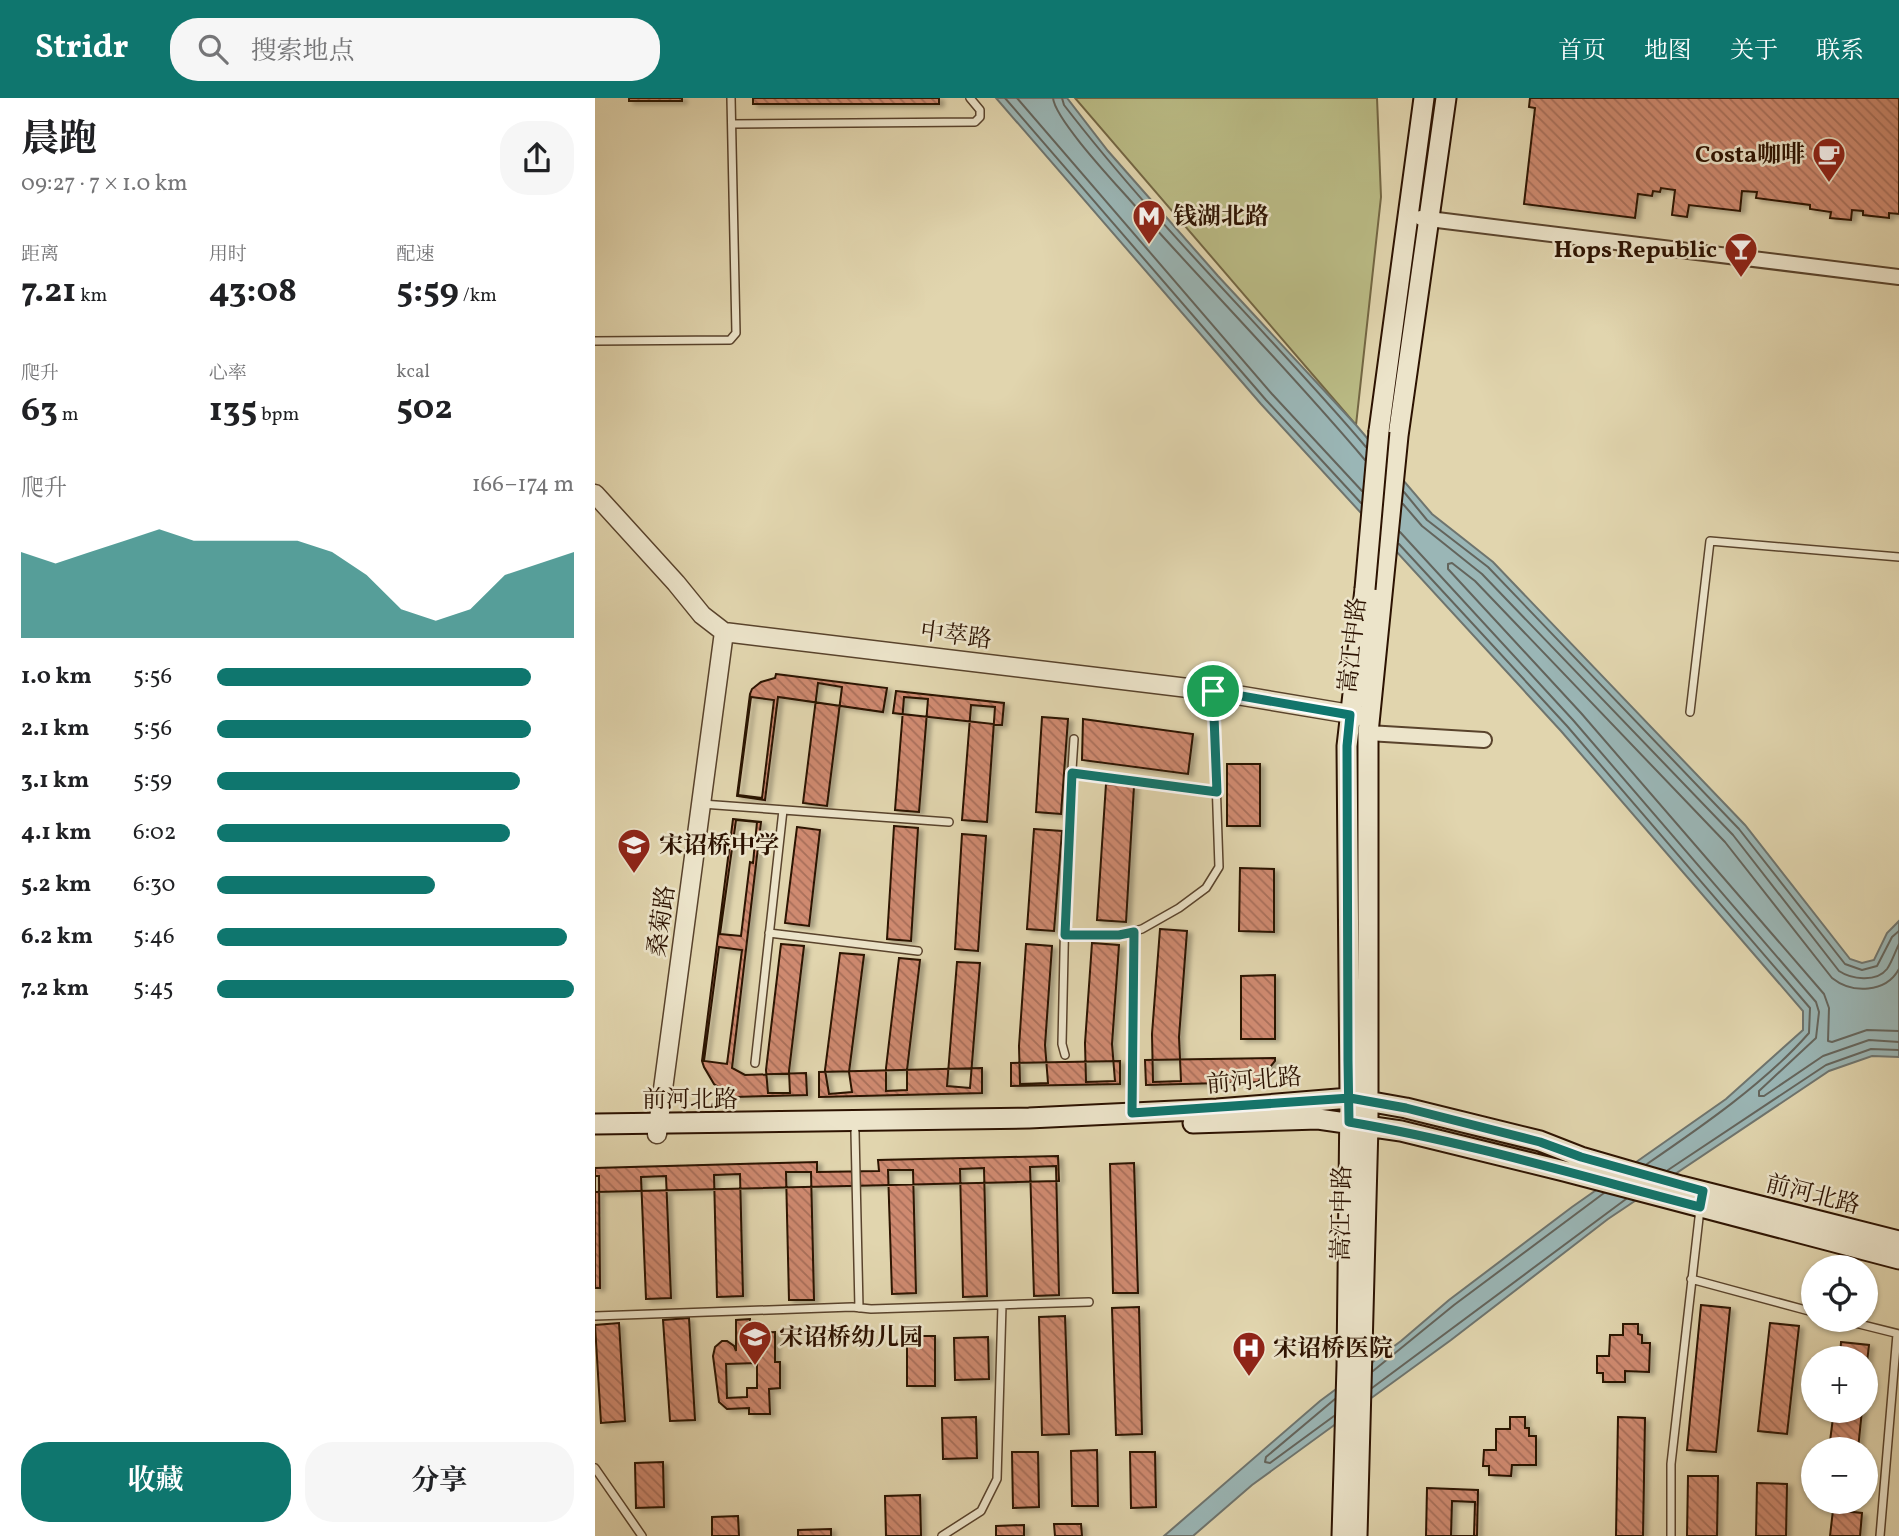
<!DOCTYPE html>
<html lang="zh">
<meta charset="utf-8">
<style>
body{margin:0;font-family:Vollkorn,"Noto Serif SC",serif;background:#f6f6f6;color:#202124;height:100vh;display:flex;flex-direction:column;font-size:26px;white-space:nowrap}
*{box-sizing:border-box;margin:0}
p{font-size:23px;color:#757577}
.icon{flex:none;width:38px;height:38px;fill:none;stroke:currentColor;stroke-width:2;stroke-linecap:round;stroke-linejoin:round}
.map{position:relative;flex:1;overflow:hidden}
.details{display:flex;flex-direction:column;background:#fff;width:595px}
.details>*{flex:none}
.buttons{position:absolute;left:1206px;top:1157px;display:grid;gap:14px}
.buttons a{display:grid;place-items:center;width:77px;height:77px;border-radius:50%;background:#fff;box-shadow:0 2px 5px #0004;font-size:35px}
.pin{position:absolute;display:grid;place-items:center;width:60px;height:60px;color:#fff;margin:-30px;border:4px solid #fff;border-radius:50%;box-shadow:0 2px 7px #0007}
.round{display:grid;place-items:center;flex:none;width:74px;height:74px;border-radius:28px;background:#f6f6f6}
.summary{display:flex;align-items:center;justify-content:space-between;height:119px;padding:0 21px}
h1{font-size:38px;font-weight:700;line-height:52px}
.metrics{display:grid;grid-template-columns:repeat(3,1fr);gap:10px;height:119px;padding:7px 21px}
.metrics div{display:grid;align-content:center}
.metrics b{font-size:35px;font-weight:700}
.metrics small{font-size:19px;font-weight:400}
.metrics p{font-size:19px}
.chart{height:196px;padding:14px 21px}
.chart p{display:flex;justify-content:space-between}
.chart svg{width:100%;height:126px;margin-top:7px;fill:#0f766e;opacity:.7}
.cta{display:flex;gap:14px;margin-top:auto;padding:14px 21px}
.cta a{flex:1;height:80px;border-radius:28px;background:#0f766e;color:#fff;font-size:28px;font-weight:700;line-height:80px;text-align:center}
.cta a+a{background:#f6f6f6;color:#202124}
ul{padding:0 21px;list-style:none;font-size:23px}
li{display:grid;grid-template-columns:112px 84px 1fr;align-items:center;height:52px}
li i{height:18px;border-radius:9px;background:#0f766e}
header{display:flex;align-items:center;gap:42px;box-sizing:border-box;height:98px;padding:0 35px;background:#0f766e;color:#fff}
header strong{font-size:33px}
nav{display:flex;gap:38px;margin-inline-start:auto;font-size:24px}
.search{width:490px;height:63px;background:#f6f6f6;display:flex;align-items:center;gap:18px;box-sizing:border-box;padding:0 24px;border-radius:28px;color:#757577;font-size:26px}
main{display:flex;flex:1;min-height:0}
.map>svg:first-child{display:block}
</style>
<header>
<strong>Stridr</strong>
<div class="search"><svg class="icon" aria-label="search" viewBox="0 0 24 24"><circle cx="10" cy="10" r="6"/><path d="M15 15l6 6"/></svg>搜索地点</div>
<nav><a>首页</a><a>地图</a><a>关于</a><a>联系</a></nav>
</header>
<main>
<section class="details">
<div class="summary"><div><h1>晨跑</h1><p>09:27 · 7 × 1.0 km</p></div><a class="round"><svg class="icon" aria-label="share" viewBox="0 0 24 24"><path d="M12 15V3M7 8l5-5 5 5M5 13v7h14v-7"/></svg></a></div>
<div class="metrics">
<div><p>距离</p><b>7.21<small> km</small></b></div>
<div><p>用时</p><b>43:08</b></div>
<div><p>配速</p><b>5:59<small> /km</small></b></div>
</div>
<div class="metrics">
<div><p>爬升</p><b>63<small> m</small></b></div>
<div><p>心率</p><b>135<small> bpm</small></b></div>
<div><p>kcal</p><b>502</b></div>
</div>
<div class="chart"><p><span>爬升</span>166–174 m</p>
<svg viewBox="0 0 160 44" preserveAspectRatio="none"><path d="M0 44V14L10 18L20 14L30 10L40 6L50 10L60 10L70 10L80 10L90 14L100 22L110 34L120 38L130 34L140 22L150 18L160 14V44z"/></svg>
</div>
<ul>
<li><b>1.0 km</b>5:56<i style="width:88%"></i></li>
<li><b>2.1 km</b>5:56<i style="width:88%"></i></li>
<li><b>3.1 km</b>5:59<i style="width:85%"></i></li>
<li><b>4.1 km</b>6:02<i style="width:82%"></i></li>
<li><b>5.2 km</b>6:30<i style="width:61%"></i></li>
<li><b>6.2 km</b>5:46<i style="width:98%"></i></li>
<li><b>7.2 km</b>5:45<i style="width:100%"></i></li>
</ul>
<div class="cta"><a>收藏</a><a>分享</a></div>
</section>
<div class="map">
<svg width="1304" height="1438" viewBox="0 0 1304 1438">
<defs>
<pattern id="building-back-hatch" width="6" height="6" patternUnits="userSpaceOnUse" patternTransform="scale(1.75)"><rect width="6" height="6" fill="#cf8a70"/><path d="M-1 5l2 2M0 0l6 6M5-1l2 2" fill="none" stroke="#a86f5a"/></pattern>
<filter id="shadow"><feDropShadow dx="4.5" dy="2.5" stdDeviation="2" flood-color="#0004"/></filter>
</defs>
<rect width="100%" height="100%" fill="#e1d5ae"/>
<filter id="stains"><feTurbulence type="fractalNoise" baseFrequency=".00286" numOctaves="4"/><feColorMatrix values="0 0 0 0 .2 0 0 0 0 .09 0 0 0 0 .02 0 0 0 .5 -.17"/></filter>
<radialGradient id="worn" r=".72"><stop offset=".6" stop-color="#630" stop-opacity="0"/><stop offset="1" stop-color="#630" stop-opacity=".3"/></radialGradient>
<path fill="#babb85" stroke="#736643" stroke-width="2" d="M480 0H782L786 99 761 327Z"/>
<path fill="#9ab6b6" stroke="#6e746e" stroke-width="2" d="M401 0H472L513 53 623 178 761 327 837 416 898 464 1150 727 1255 861 1267 865 1279 862 1292 835 1304 823V959L1277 958 1234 973 1013 1121 856 1242 657 1387 598 1438H569L725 1303 806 1243 854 1202 977 1109 1131 1001 1208 932V913L966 633 666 306Z"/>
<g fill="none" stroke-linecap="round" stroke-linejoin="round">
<path stroke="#63645c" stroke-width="2" d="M410 0 671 302 766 405
M422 0 677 296 767 393
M458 0C460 21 518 83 534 101 612 189 694 272 770 362
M467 0 469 7C562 128 672 233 771 349
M809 394 832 422 893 469 1144 731 1250 866 1267 872 1282 868 1297 839 1304 833
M808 406 827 428 887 476 1138 737 1244 873C1256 881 1281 885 1292 871 1297 864 1300 854 1304 846
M805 434 978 622 1221 904 1224 914 1221 940 1164 993V998H1169L1228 958 1274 942 1304 944
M804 446 972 628 1215 910 1214 935C1170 985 1106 1029 1052 1066
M1304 871C1291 895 1257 896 1237 880L1130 744 880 483 857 465 853 466V471L986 615 1229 896 1234 910 1233 943 1237 944 1272 932 1304 933
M1073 1072 1231 967 1276 951 1304 952
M778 1273 859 1207 1009 1095
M777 1290 1031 1101
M739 1318 675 1365 670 1364 671 1359 740 1301"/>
</g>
<path fill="url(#building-back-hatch)" stroke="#2c1201" stroke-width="2" fill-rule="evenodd" filter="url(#shadow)" d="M34 0H87V3H34Z
M158 0H344V6H158Z
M935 0H1304V116L1294 115V120L1268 117V113L1257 112 1256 122 1235 120 1236 114 1215 111V107L1161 100 1162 94 1147 93 1145 113 1094 107 1092 119 1077 117 1080 92 1066 90 1065 94 1058 93 1057 98 1043 96 1040 120 929 106 940 10 934 9Z
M181 576 292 590 288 614 183 599 170 702 142 698 155 596 157 591 166 584 180 580Z
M223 585 247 589 232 708 208 705Z
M301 593 409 605 407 627 298 615Z
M156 599 179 602 167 700 143 697Z
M309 599 333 601 324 714 300 712Z
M376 607 400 609 392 724 367 722Z
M447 619 473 621 466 716 441 714Z
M488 621 598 636 593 676 487 662Z
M632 666H665V728H632Z
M511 686 539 688 531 824 502 822Z
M138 721 166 724 137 970 150 977 211 975 212 997 139 999 138 996 129 993 119 986 109 969 107 963Z
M141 722 162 724 158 765 155 764 146 838 125 836Z
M299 728 323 730 316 843 292 841Z
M202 729 225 732 214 828 190 825Z
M439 731 467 733 459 833 432 831Z
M367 736 391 738 383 853 360 851Z
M645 770 679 771V834L644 833Z
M565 831 592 833 584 939 586 983 558 984 557 936Z
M497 845 524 847 517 946 520 983 491 984 490 945Z
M186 846 209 848 194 973 195 995H173L171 972Z
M431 846 457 848 450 947 453 985 425 986 424 948Z
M124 849 147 852 132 966 109 963Z
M245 855 269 857 254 974 257 994 234 996 230 972Z
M304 860 325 862 312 972V992L291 993V970Z
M362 864 385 865 375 990 352 988Z
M680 877V941H646V878Z
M680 960V963L663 984 551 987 550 962Z
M525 963V986L416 988V965Z
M387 970V995L224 999V974Z
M463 1058 464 1083 0 1094V1070L222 1064V1074L284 1073 283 1062Z
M539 1065 543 1195H518L515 1066Z
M461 1068 464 1197 439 1198 435 1069Z
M389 1070 392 1198 368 1199 365 1071Z
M293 1072H318L321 1195 297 1196Z
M191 1074H216L219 1202H194Z
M145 1076 148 1198 122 1199 119 1077Z
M0 1078H4L5 1190H0Z
M71 1078 76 1200 51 1201 46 1079Z
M1106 1207 1135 1210 1121 1354 1092 1352Z
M544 1209 547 1336 521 1337 517 1210Z
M470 1218 474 1336 447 1337 444 1219Z
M94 1220 100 1322 75 1323 68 1222Z
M155 1221V1235L180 1234V1264H185V1290L174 1291 175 1316H154V1310L132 1311 124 1304 118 1258 120 1249 127 1243H132L139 1248 141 1253V1222ZM162 1265V1290H152V1299L132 1300 131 1266Z
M24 1225 30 1323 6 1325 0 1227Z
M1175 1225 1204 1228 1192 1336 1163 1333Z
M1028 1226H1043V1236L1047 1237V1245H1055L1054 1274 1030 1273V1284H1008V1275H1002V1258H1014L1015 1237H1028Z
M312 1238H340V1288H312Z
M393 1239 394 1281 360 1282 359 1240Z
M1246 1244 1274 1247 1270 1281V1260H1245Z
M1239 1312H1267L1263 1351H1234Z
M381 1319 382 1360 348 1361 347 1320Z
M915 1319H930V1330H934V1338H941V1367H917L916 1378 894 1377V1368H888L889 1352H901V1331H915Z
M1023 1319 1050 1320 1048 1438H1021Z
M502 1352 503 1408H477L476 1353Z
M417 1354H443L444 1409 418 1410Z
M535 1354H560L561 1409 536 1410Z
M68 1364 69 1409 41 1410 40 1365Z
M1093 1378H1123L1122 1438H1092Z
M1162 1385 1192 1386 1191 1438H1161Z
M832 1390 883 1392 882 1438H831Z
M325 1397 326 1438H291L290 1398Z
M857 1403 880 1404 879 1438H856Z
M1238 1412 1267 1415 1265 1438H1235Z
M143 1418 144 1438H117V1419Z
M459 1426H486L487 1438H460Z
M429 1427V1438H401V1428Z
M236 1431V1438H203V1432Z"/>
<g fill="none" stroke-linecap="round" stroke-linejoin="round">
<defs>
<path id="service" d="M137 26 380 24 385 19V12L375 0
M0 243 135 242 141 235 136 0
M1095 614 1115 443 1304 459
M477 675 622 694
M107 706 354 724
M174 835 323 853
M470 837H524L547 831 584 810 611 790 624 769 618 594
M470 957 467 946 471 764 479 641
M160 965 188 712
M537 1015 539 834
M260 1034 264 1210
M1096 1181 1218 1214
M0 1218 257 1209 276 1211 494 1204
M1248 1222 1304 1236
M0 1370 47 1438
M347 1438 386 1413 402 1381 407 1207
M1076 1438V1366L1105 1111
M1285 1438 1302 1236"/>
<path id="minor" d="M826 120 1304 179
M773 635 889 642"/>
<path id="tertiary" d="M0 396 81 485 107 517 129 534 618 593 767 618
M62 1036 129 534"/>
<path id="secondary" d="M784 333 829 0
M598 1025 723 1021 806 1033 969 1073 1304 1161
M0 1026 434 1020 622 1011 755 1000 811 1010 945 1043 986 1059 1086 1088 1304 1143
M747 1438 752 1268 755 1000 752 648 770 491
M762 1438 773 1027V635L803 338 851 0"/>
</defs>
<use href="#service" stroke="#59432c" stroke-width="10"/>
<use href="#minor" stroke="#59432c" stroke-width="18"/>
<use href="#tertiary" stroke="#59432c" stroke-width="21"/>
<use href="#secondary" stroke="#2c1201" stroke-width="23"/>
<use href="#service" stroke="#ece4ca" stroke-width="7"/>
<use href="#minor" stroke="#ece4ca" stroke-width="14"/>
<use href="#tertiary" stroke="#ece4ca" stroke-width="18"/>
<use href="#secondary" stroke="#ece4ca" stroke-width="19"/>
<defs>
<path id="secondary-bridge" d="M770 491 784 333"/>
</defs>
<use href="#secondary-bridge" stroke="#2c1201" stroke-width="23" stroke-linecap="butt"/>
<use href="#secondary-bridge" stroke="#ece4ca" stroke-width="19"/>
</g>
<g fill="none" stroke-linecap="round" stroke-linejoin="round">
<defs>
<path id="route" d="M618 593 755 617 752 648 753 963 754 1024C873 1044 989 1079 1105 1109L1108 1093 986 1059 945 1044 811 1010 755 1000 537 1015 539 834 524 837H470L477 675 622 694 618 593"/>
</defs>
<use href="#route" stroke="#fff" stroke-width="14"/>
<use href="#route" stroke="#0f766e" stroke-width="9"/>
</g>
<defs>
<symbol id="cafe-pin" viewBox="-11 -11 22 30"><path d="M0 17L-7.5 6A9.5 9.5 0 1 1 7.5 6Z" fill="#8f2418" stroke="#ece4ca"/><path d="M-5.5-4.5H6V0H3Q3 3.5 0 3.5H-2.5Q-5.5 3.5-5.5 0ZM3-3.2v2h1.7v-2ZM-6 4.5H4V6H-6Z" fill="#fff"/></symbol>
<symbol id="metro-pin" viewBox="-11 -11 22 30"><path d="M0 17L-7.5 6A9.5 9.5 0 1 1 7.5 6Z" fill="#8f2418" stroke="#ece4ca"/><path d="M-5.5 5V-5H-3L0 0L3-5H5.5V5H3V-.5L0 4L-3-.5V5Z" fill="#fff"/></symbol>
<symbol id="bar-pin" viewBox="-11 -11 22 30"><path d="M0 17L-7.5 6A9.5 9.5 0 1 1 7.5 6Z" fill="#8f2418" stroke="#ece4ca"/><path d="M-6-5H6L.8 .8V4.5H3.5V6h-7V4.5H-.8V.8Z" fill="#fff"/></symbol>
<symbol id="school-pin" viewBox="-11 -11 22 30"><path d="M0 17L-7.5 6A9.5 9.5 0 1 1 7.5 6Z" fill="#8f2418" stroke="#ece4ca"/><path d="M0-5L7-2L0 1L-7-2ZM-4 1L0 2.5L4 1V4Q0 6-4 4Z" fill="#fff"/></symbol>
<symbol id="hospital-pin" viewBox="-11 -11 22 30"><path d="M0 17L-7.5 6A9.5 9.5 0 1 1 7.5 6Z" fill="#8f2418" stroke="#ece4ca"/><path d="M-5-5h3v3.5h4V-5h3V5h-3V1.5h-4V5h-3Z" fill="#fff"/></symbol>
</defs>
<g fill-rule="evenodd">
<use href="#cafe-pin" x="1215" y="37" width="38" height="52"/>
<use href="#metro-pin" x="535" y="99" width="38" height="52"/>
<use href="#bar-pin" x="1127" y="132" width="38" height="52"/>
<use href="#school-pin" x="20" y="728" width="38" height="52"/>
<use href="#school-pin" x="141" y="1220" width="38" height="52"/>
<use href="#hospital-pin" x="635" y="1231" width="38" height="52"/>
</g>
<g text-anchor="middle" stroke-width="5" stroke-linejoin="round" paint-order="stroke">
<g font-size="24" font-weight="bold" fill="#2c1201" stroke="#ece4ca" text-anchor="start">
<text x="1210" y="64" text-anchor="end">Costa咖啡</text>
<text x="578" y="126">钱湖北路</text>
<text x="1122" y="159" text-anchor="end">Hops Republic</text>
<text x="64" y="755">宋诏桥中学</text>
<text x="184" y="1247">宋诏桥幼儿园</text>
<text x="678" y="1258">宋诏桥医院</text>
</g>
<g font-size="24" fill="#2c1201" stroke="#ece4ca">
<text transform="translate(361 537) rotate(7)" y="8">中萃路</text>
<text transform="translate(757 547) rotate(-84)" y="8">嵩江中路</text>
<text transform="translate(66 823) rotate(-82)" y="8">桑菊路</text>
<text transform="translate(659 982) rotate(-5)" y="8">前河北路</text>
<text x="95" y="1009">前河北路</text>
<text transform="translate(1218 1096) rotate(14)" y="8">前河北路</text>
<text transform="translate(746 1115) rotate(-89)" y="8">嵩江中路</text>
</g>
</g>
<rect width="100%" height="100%" filter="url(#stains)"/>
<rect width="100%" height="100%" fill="url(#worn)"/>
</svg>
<div class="buttons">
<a><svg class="icon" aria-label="locate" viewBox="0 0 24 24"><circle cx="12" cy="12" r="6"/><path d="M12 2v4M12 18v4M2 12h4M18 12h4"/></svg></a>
<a>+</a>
<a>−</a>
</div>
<div class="pin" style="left:618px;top:593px;background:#1e9e55"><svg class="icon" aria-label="arrive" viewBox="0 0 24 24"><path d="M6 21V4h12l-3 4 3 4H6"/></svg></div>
</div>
</main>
